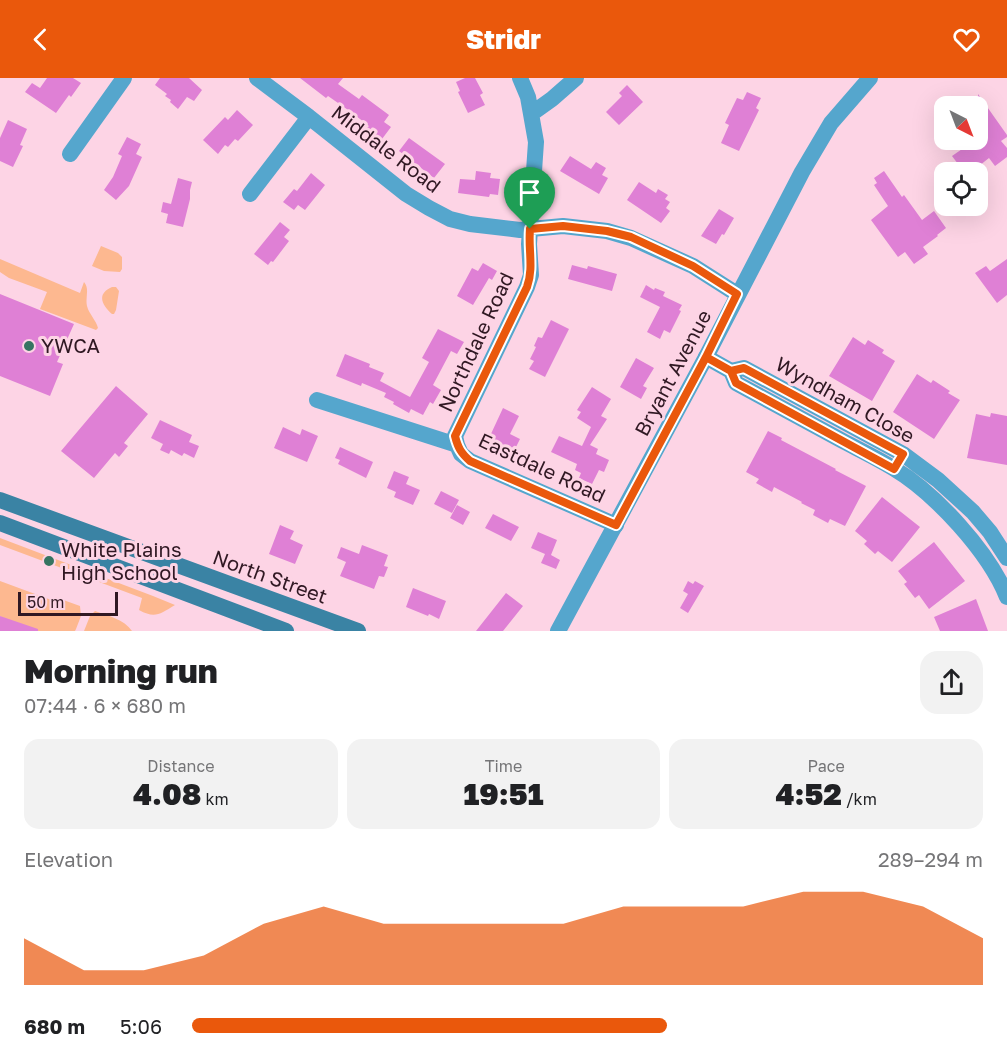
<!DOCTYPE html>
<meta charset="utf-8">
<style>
body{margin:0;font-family:"Golos Text",sans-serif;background:#f2f2f2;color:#202124;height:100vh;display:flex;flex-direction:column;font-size:22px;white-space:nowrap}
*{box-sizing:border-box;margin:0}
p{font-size:20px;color:#757577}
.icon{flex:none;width:33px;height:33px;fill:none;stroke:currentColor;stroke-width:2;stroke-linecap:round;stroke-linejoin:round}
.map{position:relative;height:553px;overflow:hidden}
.sheet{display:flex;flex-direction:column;background:#fff;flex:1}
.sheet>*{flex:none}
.needle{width:39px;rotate:138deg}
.tools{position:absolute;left:934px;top:18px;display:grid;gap:12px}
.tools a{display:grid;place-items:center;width:54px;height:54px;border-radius:12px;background:#fff;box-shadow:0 6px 24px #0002;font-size:30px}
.scale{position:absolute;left:18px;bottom:15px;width:100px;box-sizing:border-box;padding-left:6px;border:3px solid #301823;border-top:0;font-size:16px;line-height:21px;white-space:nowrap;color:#301823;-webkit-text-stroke:4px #fdd4e5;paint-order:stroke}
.pin{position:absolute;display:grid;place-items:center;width:51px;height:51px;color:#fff;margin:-62px -26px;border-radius:50% 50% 50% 0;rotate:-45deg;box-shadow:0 0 6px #0007}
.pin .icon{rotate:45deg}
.round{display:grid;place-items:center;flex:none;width:63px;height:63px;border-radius:18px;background:#f2f2f2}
.head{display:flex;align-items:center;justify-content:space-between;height:102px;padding:0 24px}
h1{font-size:33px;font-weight:800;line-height:45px}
.figures{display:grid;grid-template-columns:repeat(3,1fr);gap:9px;height:102px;padding:6px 24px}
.figures div{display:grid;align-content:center;border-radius:15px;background:#f2f2f2;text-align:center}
.figures b{font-size:30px;font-weight:800}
.figures small{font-size:16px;font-weight:400}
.figures p{font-size:16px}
.chart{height:168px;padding:12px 24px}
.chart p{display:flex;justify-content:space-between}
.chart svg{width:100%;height:108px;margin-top:6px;fill:#ea580c;opacity:.7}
ul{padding:0 24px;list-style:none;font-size:20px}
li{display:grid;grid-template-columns:96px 72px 1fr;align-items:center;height:45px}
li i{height:15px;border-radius:8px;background:#ea580c}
header{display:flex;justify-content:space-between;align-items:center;height:78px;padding:0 24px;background:#ea580c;color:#fff;font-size:27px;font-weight:800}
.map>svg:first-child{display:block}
</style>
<header><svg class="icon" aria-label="back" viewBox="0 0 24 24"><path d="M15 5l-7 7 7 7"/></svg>Stridr<svg class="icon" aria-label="heart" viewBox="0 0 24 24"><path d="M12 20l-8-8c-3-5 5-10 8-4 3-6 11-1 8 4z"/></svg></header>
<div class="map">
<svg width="1007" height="553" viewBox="0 0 1007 553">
<rect width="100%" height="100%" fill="#fdd4e5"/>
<path fill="#fdb890" d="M101 168 118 175 122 179V191L120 194 104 193 92 188Z
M0 181 80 215 84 204C90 211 85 219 87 228 89 236 96 242 98 250L96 252 40 231 47 214 9 200 0 194Z
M112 209H116L119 213 116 232 114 236H112C102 227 96 216 112 209Z
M0 460 153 518 175 527C160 536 155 541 139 532L142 520 0 467Z
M0 503 54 523 55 519 80 528 81 538 76 551 75 553H26L0 538Z
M95 533C108 538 124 541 132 553H84L90 538Z"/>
<path fill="#df80d5" d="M47 0H73L81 5 71 19 69 17 56 35 25 14 32 5 40 10Z
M160 0H189L202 12 194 23 187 19 178 31 170 24 171 22 165 18 167 16 155 7Z
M300 0H343L338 6 359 21 362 17 389 37 384 44 391 49 382 61 367 50 369 48 351 34 328 18 326 20Z
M465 0H475L483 15 480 17 485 27 468 35 458 14 460 13 456 4Z
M627 7 643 24 619 47 606 34 622 18 619 15Z
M747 14 761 20 756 30 759 32 739 73 721 65 729 47 725 45 737 20 743 22Z
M978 16 1007 57V59L1001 63 1007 70V79L995 88 989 80 975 91 974 89 966 94H964L952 78 965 69 959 62H978Z
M237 32 253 47 238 63 235 61 228 69 225 67 218 76 203 62 225 39 228 42Z
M8 42 27 51 20 67 23 68 13 89 0 83V60Z
M127 59 141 66 136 76 142 79 129 108 116 122 104 112 113 99 122 78 118 76Z
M409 60 445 86 434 100 399 73Z
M570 78 591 91 596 84 606 90 602 97 608 100 599 116 560 93Z
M476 93 491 95 490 100 500 101 498 117 490 116 489 119 458 115 460 101 475 102Z
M884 93 902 119 904 117 922 142 934 133 946 150 937 157 938 158 923 169 928 176 914 186 905 174 898 179 871 142 888 128 874 107 877 105 874 100Z
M311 95 325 107 305 132 298 127 294 132 283 124 294 111 297 113Z
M178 100 192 104 190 112V121L183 149 166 145 168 136 161 134 163 124 171 126Z
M639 104 656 115 658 111 668 117 665 121 670 124 666 130 670 133 661 145 627 122Z
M719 131 734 140 724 157 722 156 716 166 701 158Z
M280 144 290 152 284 159 289 163 273 184 271 183 268 187 254 176Z
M1007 181V217L997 225 975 195 986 188 990 193Z
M483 185 497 193 492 202 489 200 473 227 457 218 472 190 478 193Z
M572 187 587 191 588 188 617 196 612 213 568 201Z
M646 207 654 212 655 210 665 214 663 218 682 227 679 232 681 233 670 255 664 252 660 261 647 254 660 229 640 219Z
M0 216 74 246 57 284 63 286 50 318 0 298Z
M551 242 569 251 545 299 529 291 534 283 530 281 536 269 534 268 538 259 542 260Z
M438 251 464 264 457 276 451 273 433 307 441 312 433 326 430 324 423 337 411 331 409 335 393 326 394 324 384 319 386 315 362 305 361 308 336 298 345 276 370 286 369 289 384 295 380 303 410 319 429 284 422 280Z
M853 259 865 267 868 262 884 272 882 275 895 283 872 323 829 298Z
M636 280 654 290 643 308 647 310 641 321 620 309Z
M917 296 931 305 933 302 950 313 948 315 960 322 934 361 893 334Z
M116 308 148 336 124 365 128 368 119 379 115 375 94 400 61 373Z
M592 309 611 321 601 338 607 341 590 367 598 371 596 376 609 382 604 394 599 392 592 406 579 400 581 395 575 392 577 386 551 374 559 358 582 368 591 349 577 340 581 334 577 332Z
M503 330 519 338 510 356 520 361 513 375 492 363 494 360 490 358Z
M991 335 1007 338V387L967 380 976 336 990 339Z
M160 342 192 357 189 364 199 368 194 380 184 375 182 378 171 372 169 376 160 372 163 366 151 360Z
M283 349 300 357 302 351 318 358 307 384 274 370Z
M768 353 782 360 781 362 836 391 835 392 866 408 845 448 830 441 828 445 813 437 815 432 801 425 802 424 774 409 772 414 756 405 759 401 746 394Z
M340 369 373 384 366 400 338 386 340 382 335 380Z
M394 393 409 399 406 406 420 412 413 427 394 419 396 414 387 410Z
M441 413 459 422 452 435 434 426Z
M882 419 920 449 892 484 878 473 875 476 864 466 867 463 855 453Z
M457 427 470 434 463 447 450 440Z
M493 436 519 449 511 463 485 450Z
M280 447 294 453 290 461 303 467 295 486 269 476Z
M538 454 557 462 551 477 560 482 556 491 541 485 545 476 531 470Z
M934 464 965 503 929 531 919 517 915 520 904 506 907 504 898 493Z
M362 467 388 477 384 488 388 489 384 499 379 498 374 511 340 498 346 484 337 480 341 469 359 476Z
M688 503 693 506 695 503 704 508 688 535 680 530 688 516 683 513Z
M413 510 446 523 439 541 429 536 428 538 406 529Z
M506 515 523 528 503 553H476Z
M976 521 988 553H940L934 539Z
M0 538 38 551V553H0Z"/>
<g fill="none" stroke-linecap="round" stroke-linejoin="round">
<path stroke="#55a6cd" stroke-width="16" d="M257 0 309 39 406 116 429 130 450 141 470 146 520 152 563 148 607 153 631 160 693 188 737 216
M531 36 552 21 576 0
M70 76 124 0
M250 116 309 39
M706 279 731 293 736 305C771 324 806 343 841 362 858 371 877 380 893 390 935 415 989 474 1007 519
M731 293 744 290 903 376 938 402 973 434 990 454 1007 480
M317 322 457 367 461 376 470 383 616 447
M457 367 455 358 527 209 531 197 529 166 536 64 528 19 520 0"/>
<path stroke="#55a6cd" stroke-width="16" d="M558 553 706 279 802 94 831 45 870 0"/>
<path stroke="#3a83a4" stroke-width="16" d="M0 422 358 553
M0 445 286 553"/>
</g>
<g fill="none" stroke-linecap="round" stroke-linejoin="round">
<defs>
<path id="route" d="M530 151C528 171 534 190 527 209L455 358C458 370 461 375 470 383L616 447 706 279 731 293 736 305 894 391 903 376 744 290 731 293 706 279 737 216 693 188 631 159 607 153 563 148 530 151"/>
</defs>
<use href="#route" stroke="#fff" stroke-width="12"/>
<use href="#route" stroke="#ea580c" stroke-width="8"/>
</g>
<g fill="#367461" stroke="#fdd4e5" stroke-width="2">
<circle cx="29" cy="268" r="6"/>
<circle cx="49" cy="483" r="6"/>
</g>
<g text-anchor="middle" stroke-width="6" stroke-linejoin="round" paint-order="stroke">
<g font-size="20" fill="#301823" stroke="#fdd4e5">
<text transform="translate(386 71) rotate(37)" y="7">Middale Road</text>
<text transform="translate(476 264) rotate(-65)" y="7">Northdale Road</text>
<text transform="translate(673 295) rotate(-62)" y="7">Bryant Avenue</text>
<text transform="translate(845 322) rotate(29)" y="7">Wyndham Close</text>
<text transform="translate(542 390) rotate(25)" y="7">Eastdale Road</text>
<text transform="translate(270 499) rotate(20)" y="7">North Street</text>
</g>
<g font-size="20" fill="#301823" stroke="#fdd4e5" text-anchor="start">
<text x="41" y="275">YWCA</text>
<text x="61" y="479">White Plains<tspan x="61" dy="23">High School</tspan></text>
</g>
</g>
</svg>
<div class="tools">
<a><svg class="needle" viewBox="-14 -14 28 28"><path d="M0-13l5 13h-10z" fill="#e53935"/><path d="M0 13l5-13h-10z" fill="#757577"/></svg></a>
<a><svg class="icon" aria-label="locate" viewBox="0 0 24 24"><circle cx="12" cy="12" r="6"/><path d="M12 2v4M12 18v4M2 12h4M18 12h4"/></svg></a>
</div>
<div class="scale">50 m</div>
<div class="pin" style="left:530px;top:151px;background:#1e9e55"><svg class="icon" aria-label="arrive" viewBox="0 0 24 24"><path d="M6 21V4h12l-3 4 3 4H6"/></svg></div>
</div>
<section class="sheet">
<div class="head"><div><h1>Morning run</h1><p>07:44 · 6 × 680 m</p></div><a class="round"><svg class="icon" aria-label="share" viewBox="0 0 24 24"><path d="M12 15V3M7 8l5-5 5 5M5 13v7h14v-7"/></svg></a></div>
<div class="figures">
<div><p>Distance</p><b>4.08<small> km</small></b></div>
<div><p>Time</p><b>19:51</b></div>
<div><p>Pace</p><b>4:52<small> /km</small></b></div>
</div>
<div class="chart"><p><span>Elevation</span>289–294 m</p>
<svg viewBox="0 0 160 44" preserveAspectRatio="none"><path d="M0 44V25L10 38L20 38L30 32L40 19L50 12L60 19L70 19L80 19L90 19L100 12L110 12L120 12L130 6L140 6L150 12L160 25V44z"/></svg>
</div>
<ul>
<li><b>680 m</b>5:06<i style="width:60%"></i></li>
</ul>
</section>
